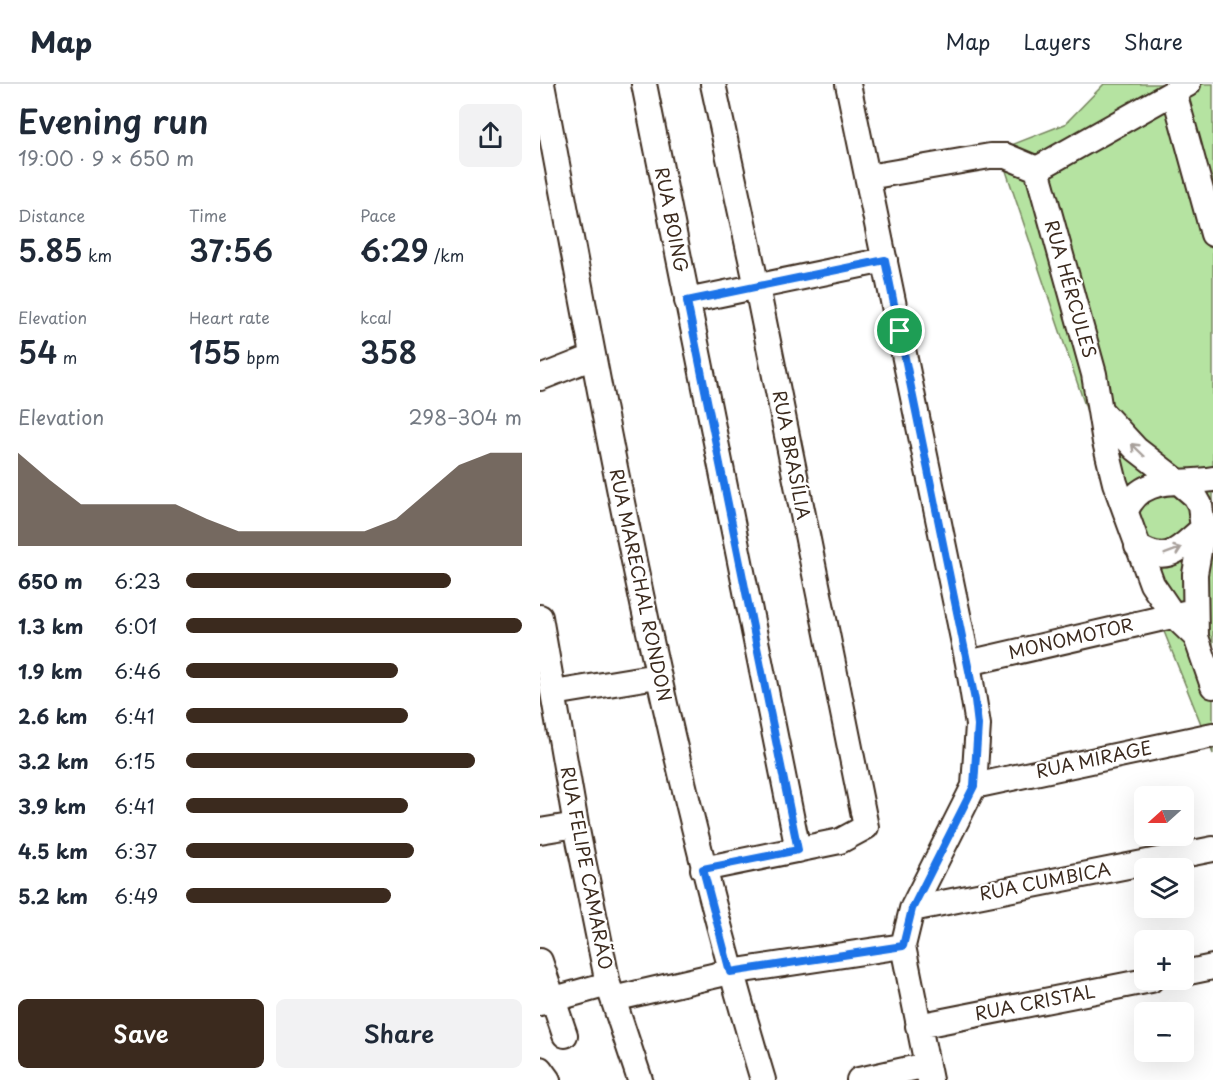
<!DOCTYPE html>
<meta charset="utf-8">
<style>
body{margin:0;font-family:"Playpen Sans",sans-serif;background:#f2f2f3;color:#1f2937;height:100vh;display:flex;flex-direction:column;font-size:22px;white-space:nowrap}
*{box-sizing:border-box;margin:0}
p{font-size:20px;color:#747a83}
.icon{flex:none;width:33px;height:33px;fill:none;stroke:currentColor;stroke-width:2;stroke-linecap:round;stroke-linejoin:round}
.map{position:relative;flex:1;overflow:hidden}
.sheet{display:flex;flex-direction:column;background:#fff;width:540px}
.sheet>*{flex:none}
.needle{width:39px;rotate:249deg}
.buttons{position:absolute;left:594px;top:702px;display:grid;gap:12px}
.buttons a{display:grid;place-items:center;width:60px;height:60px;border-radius:9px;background:#fff;box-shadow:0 6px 24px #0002;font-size:30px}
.pin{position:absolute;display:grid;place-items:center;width:51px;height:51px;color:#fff;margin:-26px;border:3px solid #fff;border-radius:50%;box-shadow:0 2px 6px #0007}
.round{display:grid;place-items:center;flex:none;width:63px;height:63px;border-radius:9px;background:#f2f2f3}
.head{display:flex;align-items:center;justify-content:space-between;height:102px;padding:0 18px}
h1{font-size:33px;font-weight:600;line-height:45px}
.metrics{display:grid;grid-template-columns:repeat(3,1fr);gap:9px;height:102px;padding:6px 18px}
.metrics div{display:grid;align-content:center}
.metrics b{font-size:30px;font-weight:600}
.metrics small{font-size:16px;font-weight:400}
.metrics p{font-size:16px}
.chart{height:168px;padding:12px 18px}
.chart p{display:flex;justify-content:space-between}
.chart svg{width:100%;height:108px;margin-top:6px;fill:#3b2a1e;opacity:.7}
.cta{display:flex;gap:12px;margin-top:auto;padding:12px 18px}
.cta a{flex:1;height:69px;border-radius:9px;background:#3b2a1e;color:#fff;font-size:24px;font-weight:600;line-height:69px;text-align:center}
.cta a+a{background:#f2f2f3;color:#1f2937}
ul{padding:0 18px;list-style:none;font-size:20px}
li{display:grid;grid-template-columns:96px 72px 1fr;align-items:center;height:45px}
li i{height:15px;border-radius:8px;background:#3b2a1e}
header{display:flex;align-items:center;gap:36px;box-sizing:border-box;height:84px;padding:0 30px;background:#fff;border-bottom:2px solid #e0e1e3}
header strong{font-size:28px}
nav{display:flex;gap:33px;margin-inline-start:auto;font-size:21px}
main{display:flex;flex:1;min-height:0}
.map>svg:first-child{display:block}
</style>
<header>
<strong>Map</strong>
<nav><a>Map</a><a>Layers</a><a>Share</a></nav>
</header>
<main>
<section class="sheet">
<div class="head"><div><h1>Evening run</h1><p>19:00 · 9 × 650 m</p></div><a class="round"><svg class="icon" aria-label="share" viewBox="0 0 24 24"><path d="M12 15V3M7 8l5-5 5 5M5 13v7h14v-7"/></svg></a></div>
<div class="metrics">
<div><p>Distance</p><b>5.85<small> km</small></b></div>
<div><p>Time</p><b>37:56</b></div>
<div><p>Pace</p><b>6:29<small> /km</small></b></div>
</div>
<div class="metrics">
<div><p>Elevation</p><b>54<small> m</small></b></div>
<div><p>Heart rate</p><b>155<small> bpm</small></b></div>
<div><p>kcal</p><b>358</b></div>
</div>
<div class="chart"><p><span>Elevation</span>298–304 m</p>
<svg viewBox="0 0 160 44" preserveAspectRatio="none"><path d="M0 44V6L10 17L20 27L30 27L40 27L50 27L60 33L70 38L80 38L90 38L100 38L110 38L120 33L130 22L140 11L150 6L160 6V44z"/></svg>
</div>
<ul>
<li><b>650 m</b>6:23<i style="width:79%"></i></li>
<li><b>1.3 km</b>6:01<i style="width:100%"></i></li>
<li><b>1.9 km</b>6:46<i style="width:63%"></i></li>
<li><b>2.6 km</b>6:41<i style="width:66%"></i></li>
<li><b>3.2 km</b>6:15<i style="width:86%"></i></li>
<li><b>3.9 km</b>6:41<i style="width:66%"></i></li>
<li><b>4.5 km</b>6:37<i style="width:68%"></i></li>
<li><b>5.2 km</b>6:49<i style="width:61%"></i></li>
</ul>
<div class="cta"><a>Save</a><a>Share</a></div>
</section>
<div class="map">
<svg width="673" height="996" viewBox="0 0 673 996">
<rect width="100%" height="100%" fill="#fff"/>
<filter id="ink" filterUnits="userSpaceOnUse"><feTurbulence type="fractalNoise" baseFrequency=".0167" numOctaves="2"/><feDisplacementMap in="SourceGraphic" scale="12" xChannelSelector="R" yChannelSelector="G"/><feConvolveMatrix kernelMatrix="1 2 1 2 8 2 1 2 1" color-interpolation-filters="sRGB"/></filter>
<g filter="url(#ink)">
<path fill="#b5e3a1" stroke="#788660" stroke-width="1.5" d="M564 0H673V670L605 500 459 66 525 40Z"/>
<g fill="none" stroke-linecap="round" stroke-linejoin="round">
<defs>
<path id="minor" d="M2 0C65 334 124 670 223 996
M104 0 258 766
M308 0 428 579 438 641 434 702 372 825 363 862 390 996
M634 8 673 150
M497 85 554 290 565 358 575 399 612 500 633 531 656 553
M497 85 648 0
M328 93 450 72H466L497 85
M147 217 345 176
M0 294 53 273
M560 326 596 365 641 400 655 412 660 421 663 444 655 490 656 553 673 602
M586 427C601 390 640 401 673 395
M597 462C631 484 642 460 666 442
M0 533 36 741 68 900 100 996
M428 579 645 529
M14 609 117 592
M434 702 673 651
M0 747 36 741
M163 785 300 757 326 743 217 203 173 0
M372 825 673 765
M0 877 25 951
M644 889 673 883
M73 915 190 888 363 862
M0 919 68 900
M378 942 611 896
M0 985 8 996
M319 996 387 981"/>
</defs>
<use href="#minor" stroke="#3b2a1e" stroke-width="28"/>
<use href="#minor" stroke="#fff" stroke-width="24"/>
</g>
<defs><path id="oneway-shaft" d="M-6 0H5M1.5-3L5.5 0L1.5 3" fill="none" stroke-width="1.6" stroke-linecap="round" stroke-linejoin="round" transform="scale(1.5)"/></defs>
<g stroke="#a79f9a">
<use href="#oneway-shaft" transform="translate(598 366) rotate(-136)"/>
<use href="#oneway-shaft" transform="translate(633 467) rotate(-21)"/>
</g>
</g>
<g fill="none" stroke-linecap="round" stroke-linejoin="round" filter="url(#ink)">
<defs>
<path id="route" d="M345 176 435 616 438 641 434 702 372 825 363 862 190 888 163 785 258 766 147 217Z"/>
</defs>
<use href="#route" stroke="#fff" stroke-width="12"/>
<use href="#route" stroke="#1a73e8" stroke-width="8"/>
</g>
<g text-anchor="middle" stroke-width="4.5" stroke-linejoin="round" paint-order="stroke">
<g font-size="18" fill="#3b2a1e" stroke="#fff">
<text transform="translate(131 136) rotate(79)" y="6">RUA BOING</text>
<text transform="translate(530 205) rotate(74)" y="6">RUA HÉRCULES</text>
<text transform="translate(251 371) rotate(79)" y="6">RUA BRASÍLIA</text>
<text transform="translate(100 501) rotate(78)" y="6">RUA MARECHAL RONDON</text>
<text transform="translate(531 555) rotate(-13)" y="6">MONOMOTOR</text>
<text transform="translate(554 676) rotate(-12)" y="6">RUA MIRAGE</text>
<text transform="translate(46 784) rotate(79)" y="6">RUA FELIPE CAMARÃO</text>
<text transform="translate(505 798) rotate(-11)" y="6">RUA CUMBICA</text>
<text transform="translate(495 919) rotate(-11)" y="6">RUA CRISTAL</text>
</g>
</g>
</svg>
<div class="buttons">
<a><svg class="needle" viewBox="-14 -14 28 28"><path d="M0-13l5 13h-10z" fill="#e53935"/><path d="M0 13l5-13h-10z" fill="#747a83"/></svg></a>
<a><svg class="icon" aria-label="layers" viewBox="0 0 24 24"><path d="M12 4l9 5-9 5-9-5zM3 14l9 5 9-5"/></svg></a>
<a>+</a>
<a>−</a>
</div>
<div class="pin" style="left:360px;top:247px;background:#1e9e55"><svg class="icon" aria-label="arrive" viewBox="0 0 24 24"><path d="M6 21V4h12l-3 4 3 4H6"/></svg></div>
</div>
</main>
